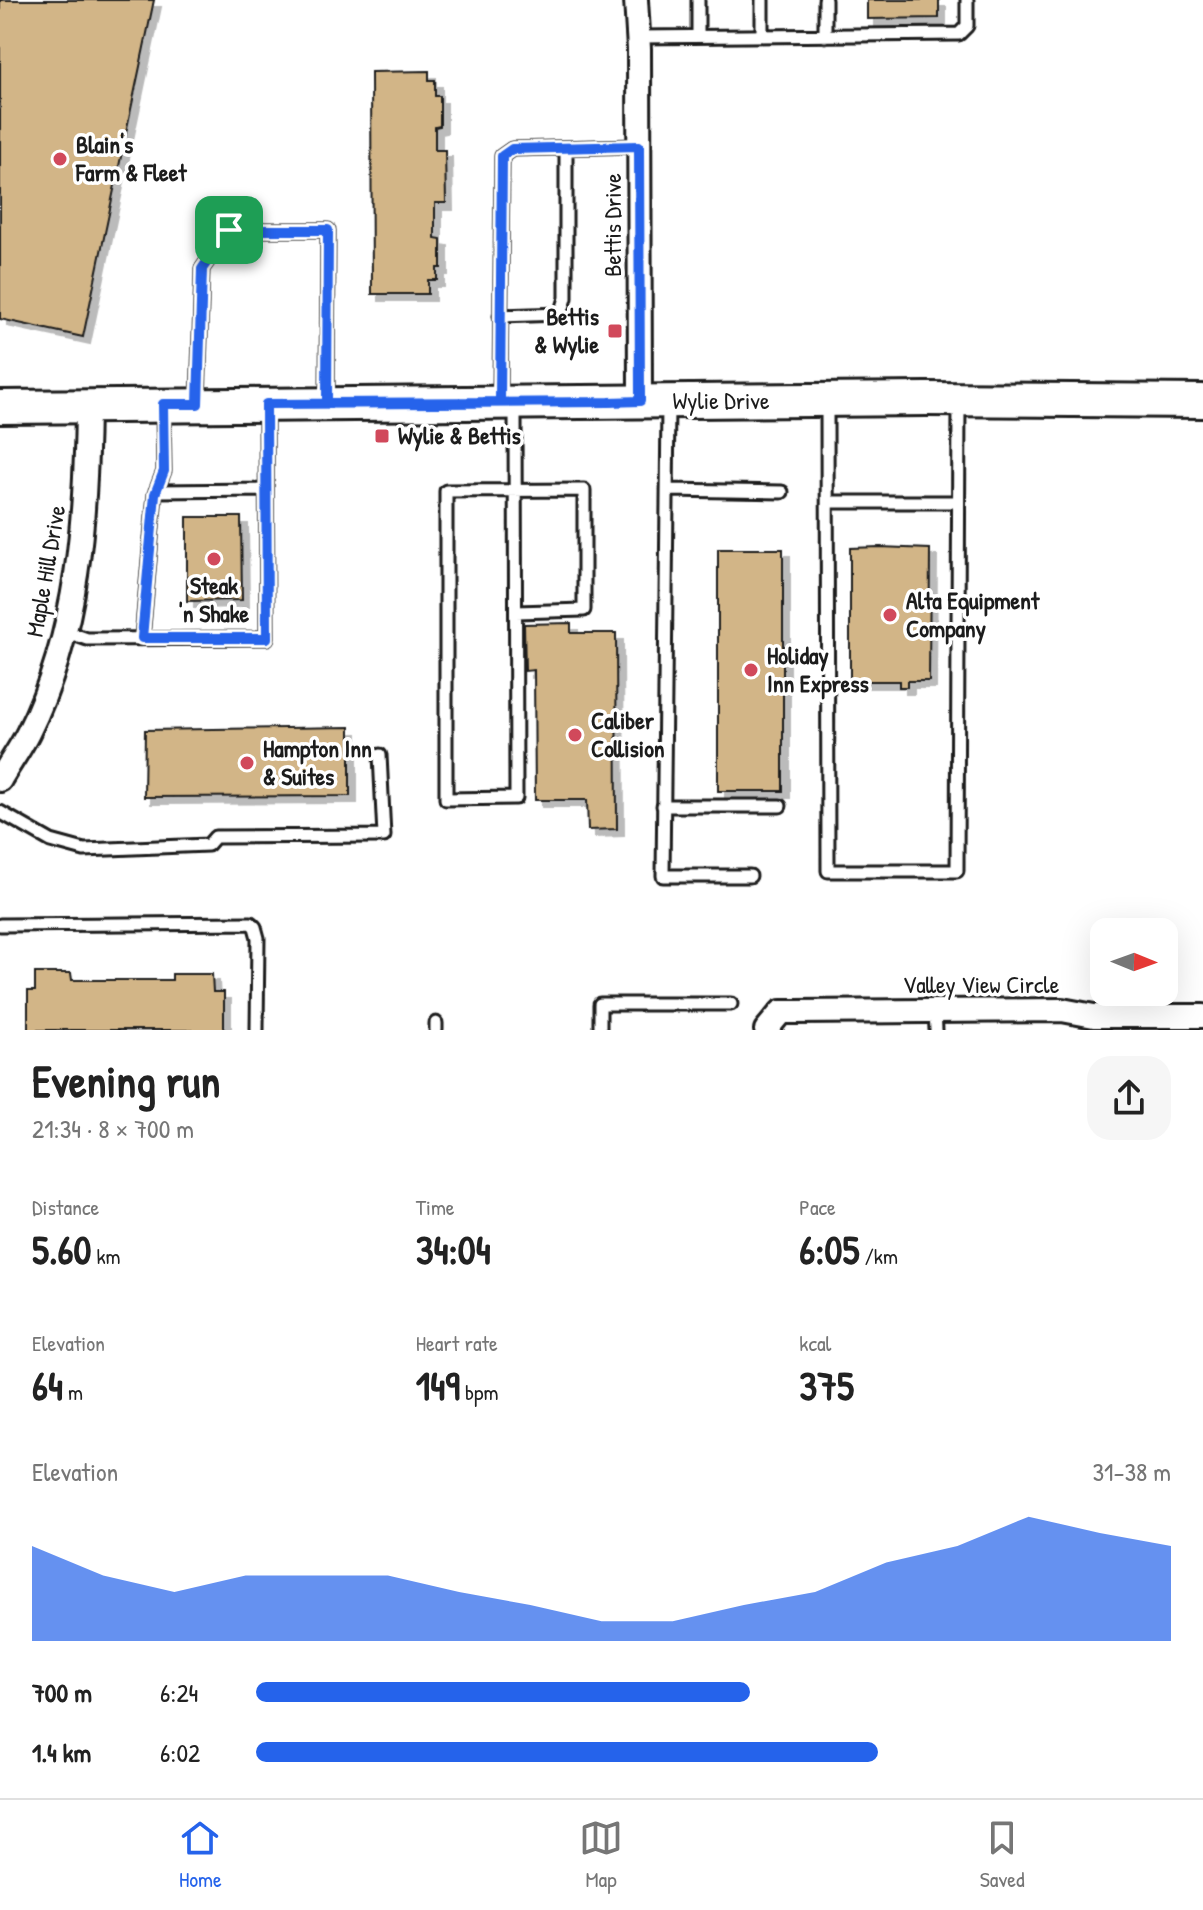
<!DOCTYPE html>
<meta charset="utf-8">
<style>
body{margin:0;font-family:"Patrick Hand",sans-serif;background:#f6f6f6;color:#222;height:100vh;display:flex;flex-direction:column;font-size:30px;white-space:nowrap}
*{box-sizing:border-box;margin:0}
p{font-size:26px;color:#767676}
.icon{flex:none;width:44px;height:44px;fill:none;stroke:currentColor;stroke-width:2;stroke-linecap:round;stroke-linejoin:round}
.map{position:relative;height:1030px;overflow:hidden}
.panel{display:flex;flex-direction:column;background:#fff;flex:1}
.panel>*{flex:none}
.needle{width:52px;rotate:91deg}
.controls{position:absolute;left:1090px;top:918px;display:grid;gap:16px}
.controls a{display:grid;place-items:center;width:88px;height:88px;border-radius:16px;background:#fff;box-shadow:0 8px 32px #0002;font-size:40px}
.pin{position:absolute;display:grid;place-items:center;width:68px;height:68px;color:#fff;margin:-34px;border-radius:16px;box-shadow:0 4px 12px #0006}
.round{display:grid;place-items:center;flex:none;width:84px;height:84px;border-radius:24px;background:#f6f6f6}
.summary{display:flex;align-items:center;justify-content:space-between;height:136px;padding:0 32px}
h1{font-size:44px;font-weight:700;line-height:60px}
.stats{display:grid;grid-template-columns:repeat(3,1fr);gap:12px;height:136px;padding:8px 32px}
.stats div{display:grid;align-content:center}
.stats b{font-size:40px;font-weight:700}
.stats small{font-size:22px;font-weight:400}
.stats p{font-size:22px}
.chart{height:224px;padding:16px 32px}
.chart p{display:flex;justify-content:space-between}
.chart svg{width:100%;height:144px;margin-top:8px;fill:#2563eb;opacity:.7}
ul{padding:0 32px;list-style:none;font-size:26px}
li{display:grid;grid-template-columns:128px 96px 1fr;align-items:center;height:60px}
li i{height:20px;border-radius:10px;background:#2563eb}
.menu{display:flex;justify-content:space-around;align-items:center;height:112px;border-top:2px solid #e0e0e0;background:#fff;font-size:22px;color:#767676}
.menu a{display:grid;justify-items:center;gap:4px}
.menu .selected{color:#2563eb}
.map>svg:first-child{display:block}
</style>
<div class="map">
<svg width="1203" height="1030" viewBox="0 0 1203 1030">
<defs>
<filter id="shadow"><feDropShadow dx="7" dy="7" stdDeviation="0" flood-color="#0004"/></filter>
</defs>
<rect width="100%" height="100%" fill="#fff"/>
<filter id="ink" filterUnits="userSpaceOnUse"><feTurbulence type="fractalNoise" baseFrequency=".0125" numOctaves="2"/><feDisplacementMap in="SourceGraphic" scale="16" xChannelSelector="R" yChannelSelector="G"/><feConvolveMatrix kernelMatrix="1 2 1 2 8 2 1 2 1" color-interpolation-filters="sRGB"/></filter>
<g filter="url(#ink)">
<path fill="#d2b587" stroke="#1c1c1c" stroke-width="2" filter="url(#shadow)" d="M0 0H154L83 337 0 319Z
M867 0H939V18L867 19Z
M429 71V80H435V96H440V126L435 127V150H445L446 203H435V238L441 239V268H437V280H428V294H372L371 72Z
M187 517H241L242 600 187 601Z
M880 547 930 549 929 681H907V687H899V681H850V548Z
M718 549H783V791H718Z
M571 623V633H616L617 829 588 830 587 800H535L534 670 525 671 524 624Z
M350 727V796L144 797 145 730Z
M35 973H71L72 980H172V974H212L213 992H224V1030H28V991H35Z"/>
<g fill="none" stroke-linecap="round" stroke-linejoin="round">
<defs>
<path id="service" d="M762 0V36
M825 0V36
M698 36V0
M638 37 959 34 967 26V0
M500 316 561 314 566 298V148
M500 402 502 156 512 149 639 146
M198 403 202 269 229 230H328L327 403
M827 403 828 871H957L959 400
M668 406 663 876H750
M515 407 516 798 446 799V491L584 490V610L516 612
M667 490 782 492
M156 491 266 490
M829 502H958
M64 631 87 639 267 638 266 408
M142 638 155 494 164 471 163 409
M663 806H780
M0 812 51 841 84 850 208 845 215 837 384 836 380 755
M0 925 251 923 255 927 258 938 257 1030
M935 1010 936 1030
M436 1023V1030
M600 1030V1004H731"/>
<path id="minor" d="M636 0 639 49 640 401
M0 780C9 764 20 749 28 733 79 632 86 516 87 405
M766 1030 781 1012H795L1062 1010 1094 1016H1203"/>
<path id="secondary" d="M0 407 927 399 1203 401"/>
</defs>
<use href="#service" stroke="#1c1c1c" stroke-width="17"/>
<use href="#minor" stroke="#1c1c1c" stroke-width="28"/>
<use href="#secondary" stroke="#1c1c1c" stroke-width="38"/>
<use href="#service" stroke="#fff" stroke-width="11"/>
<use href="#minor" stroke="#fff" stroke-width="22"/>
<use href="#secondary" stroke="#fff" stroke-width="32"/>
</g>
</g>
<g fill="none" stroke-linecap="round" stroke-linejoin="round" filter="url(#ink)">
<defs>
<path id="route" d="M229 230 202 269 198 404H163L164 471 155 494 142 638H267L266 404 609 402 640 401 639 146 512 149 502 156 500 402 327 403 328 230H229"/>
</defs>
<use href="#route" stroke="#fff" stroke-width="16"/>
<use href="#route" stroke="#2563eb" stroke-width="10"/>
</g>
<g fill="#d1495b" stroke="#fff" stroke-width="3">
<circle cx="60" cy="159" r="8"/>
<rect x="607" y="323" width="16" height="16" rx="4"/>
<rect x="374" y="428" width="16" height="16" rx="4"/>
<circle cx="214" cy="559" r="8"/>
<circle cx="890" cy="615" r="8"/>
<circle cx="751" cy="670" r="8"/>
<circle cx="575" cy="735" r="8"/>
<circle cx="247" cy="763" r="8"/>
</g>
<g text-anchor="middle" stroke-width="7" stroke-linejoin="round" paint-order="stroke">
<g font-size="24" font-weight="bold" fill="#1c1c1c" stroke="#fff" text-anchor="start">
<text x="76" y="153">Blain's<tspan x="76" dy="28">Farm &amp; Fleet</tspan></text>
<text x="599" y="325" text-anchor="end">Bettis<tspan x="599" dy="28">&amp; Wylie</tspan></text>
<text x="398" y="444">Wylie &amp; Bettis</text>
<text x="214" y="594" text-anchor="middle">Steak<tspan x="214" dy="28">'n Shake</tspan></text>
<text x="906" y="609">Alta Equipment<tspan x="906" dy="28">Company</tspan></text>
<text x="767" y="664">Holiday<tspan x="767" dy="28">Inn Express</tspan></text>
<text x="591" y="729">Caliber<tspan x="591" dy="28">Collision</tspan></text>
<text x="263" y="757">Hampton Inn<tspan x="263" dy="28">&amp; Suites</tspan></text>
</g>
<g font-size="24" fill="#1c1c1c" stroke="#fff">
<text transform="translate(613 225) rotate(-90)" y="8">Bettis Drive</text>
<text x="721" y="409">Wylie Drive</text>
<text transform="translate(46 571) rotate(-80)" y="8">Maple Hill Drive</text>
<text x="981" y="993">Valley View Circle</text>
</g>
</g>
</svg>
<div class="controls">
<a><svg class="needle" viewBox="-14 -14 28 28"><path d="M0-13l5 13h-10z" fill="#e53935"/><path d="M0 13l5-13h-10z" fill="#767676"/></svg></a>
</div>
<div class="pin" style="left:229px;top:230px;background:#1e9e55"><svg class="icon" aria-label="arrive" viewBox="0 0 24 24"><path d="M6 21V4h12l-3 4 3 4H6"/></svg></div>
</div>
<section class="panel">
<div class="summary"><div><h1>Evening run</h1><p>21:34 · 8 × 700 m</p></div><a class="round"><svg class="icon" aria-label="share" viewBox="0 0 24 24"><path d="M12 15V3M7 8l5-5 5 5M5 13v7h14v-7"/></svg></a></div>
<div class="stats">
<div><p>Distance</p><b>5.60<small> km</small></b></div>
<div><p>Time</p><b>34:04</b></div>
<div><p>Pace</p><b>6:05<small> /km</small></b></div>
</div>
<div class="stats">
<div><p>Elevation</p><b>64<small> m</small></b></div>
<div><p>Heart rate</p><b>149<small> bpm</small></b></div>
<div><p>kcal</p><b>375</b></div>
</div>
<div class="chart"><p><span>Elevation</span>31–38 m</p>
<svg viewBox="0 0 160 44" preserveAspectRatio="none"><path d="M0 44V15L10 24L20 29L30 24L40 24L50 24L60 29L70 33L80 38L90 38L100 33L110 29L120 20L130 15L140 6L150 11L160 15V44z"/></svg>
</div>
<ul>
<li><b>700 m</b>6:24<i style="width:54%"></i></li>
<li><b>1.4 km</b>6:02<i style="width:68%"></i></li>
</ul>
</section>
<nav class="menu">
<a class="selected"><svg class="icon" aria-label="home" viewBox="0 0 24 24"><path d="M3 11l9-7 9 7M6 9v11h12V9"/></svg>Home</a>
<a><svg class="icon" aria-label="map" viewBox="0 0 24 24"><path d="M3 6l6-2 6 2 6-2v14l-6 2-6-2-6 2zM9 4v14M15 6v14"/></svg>Map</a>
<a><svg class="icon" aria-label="saved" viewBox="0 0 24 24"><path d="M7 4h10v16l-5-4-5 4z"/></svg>Saved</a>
</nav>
